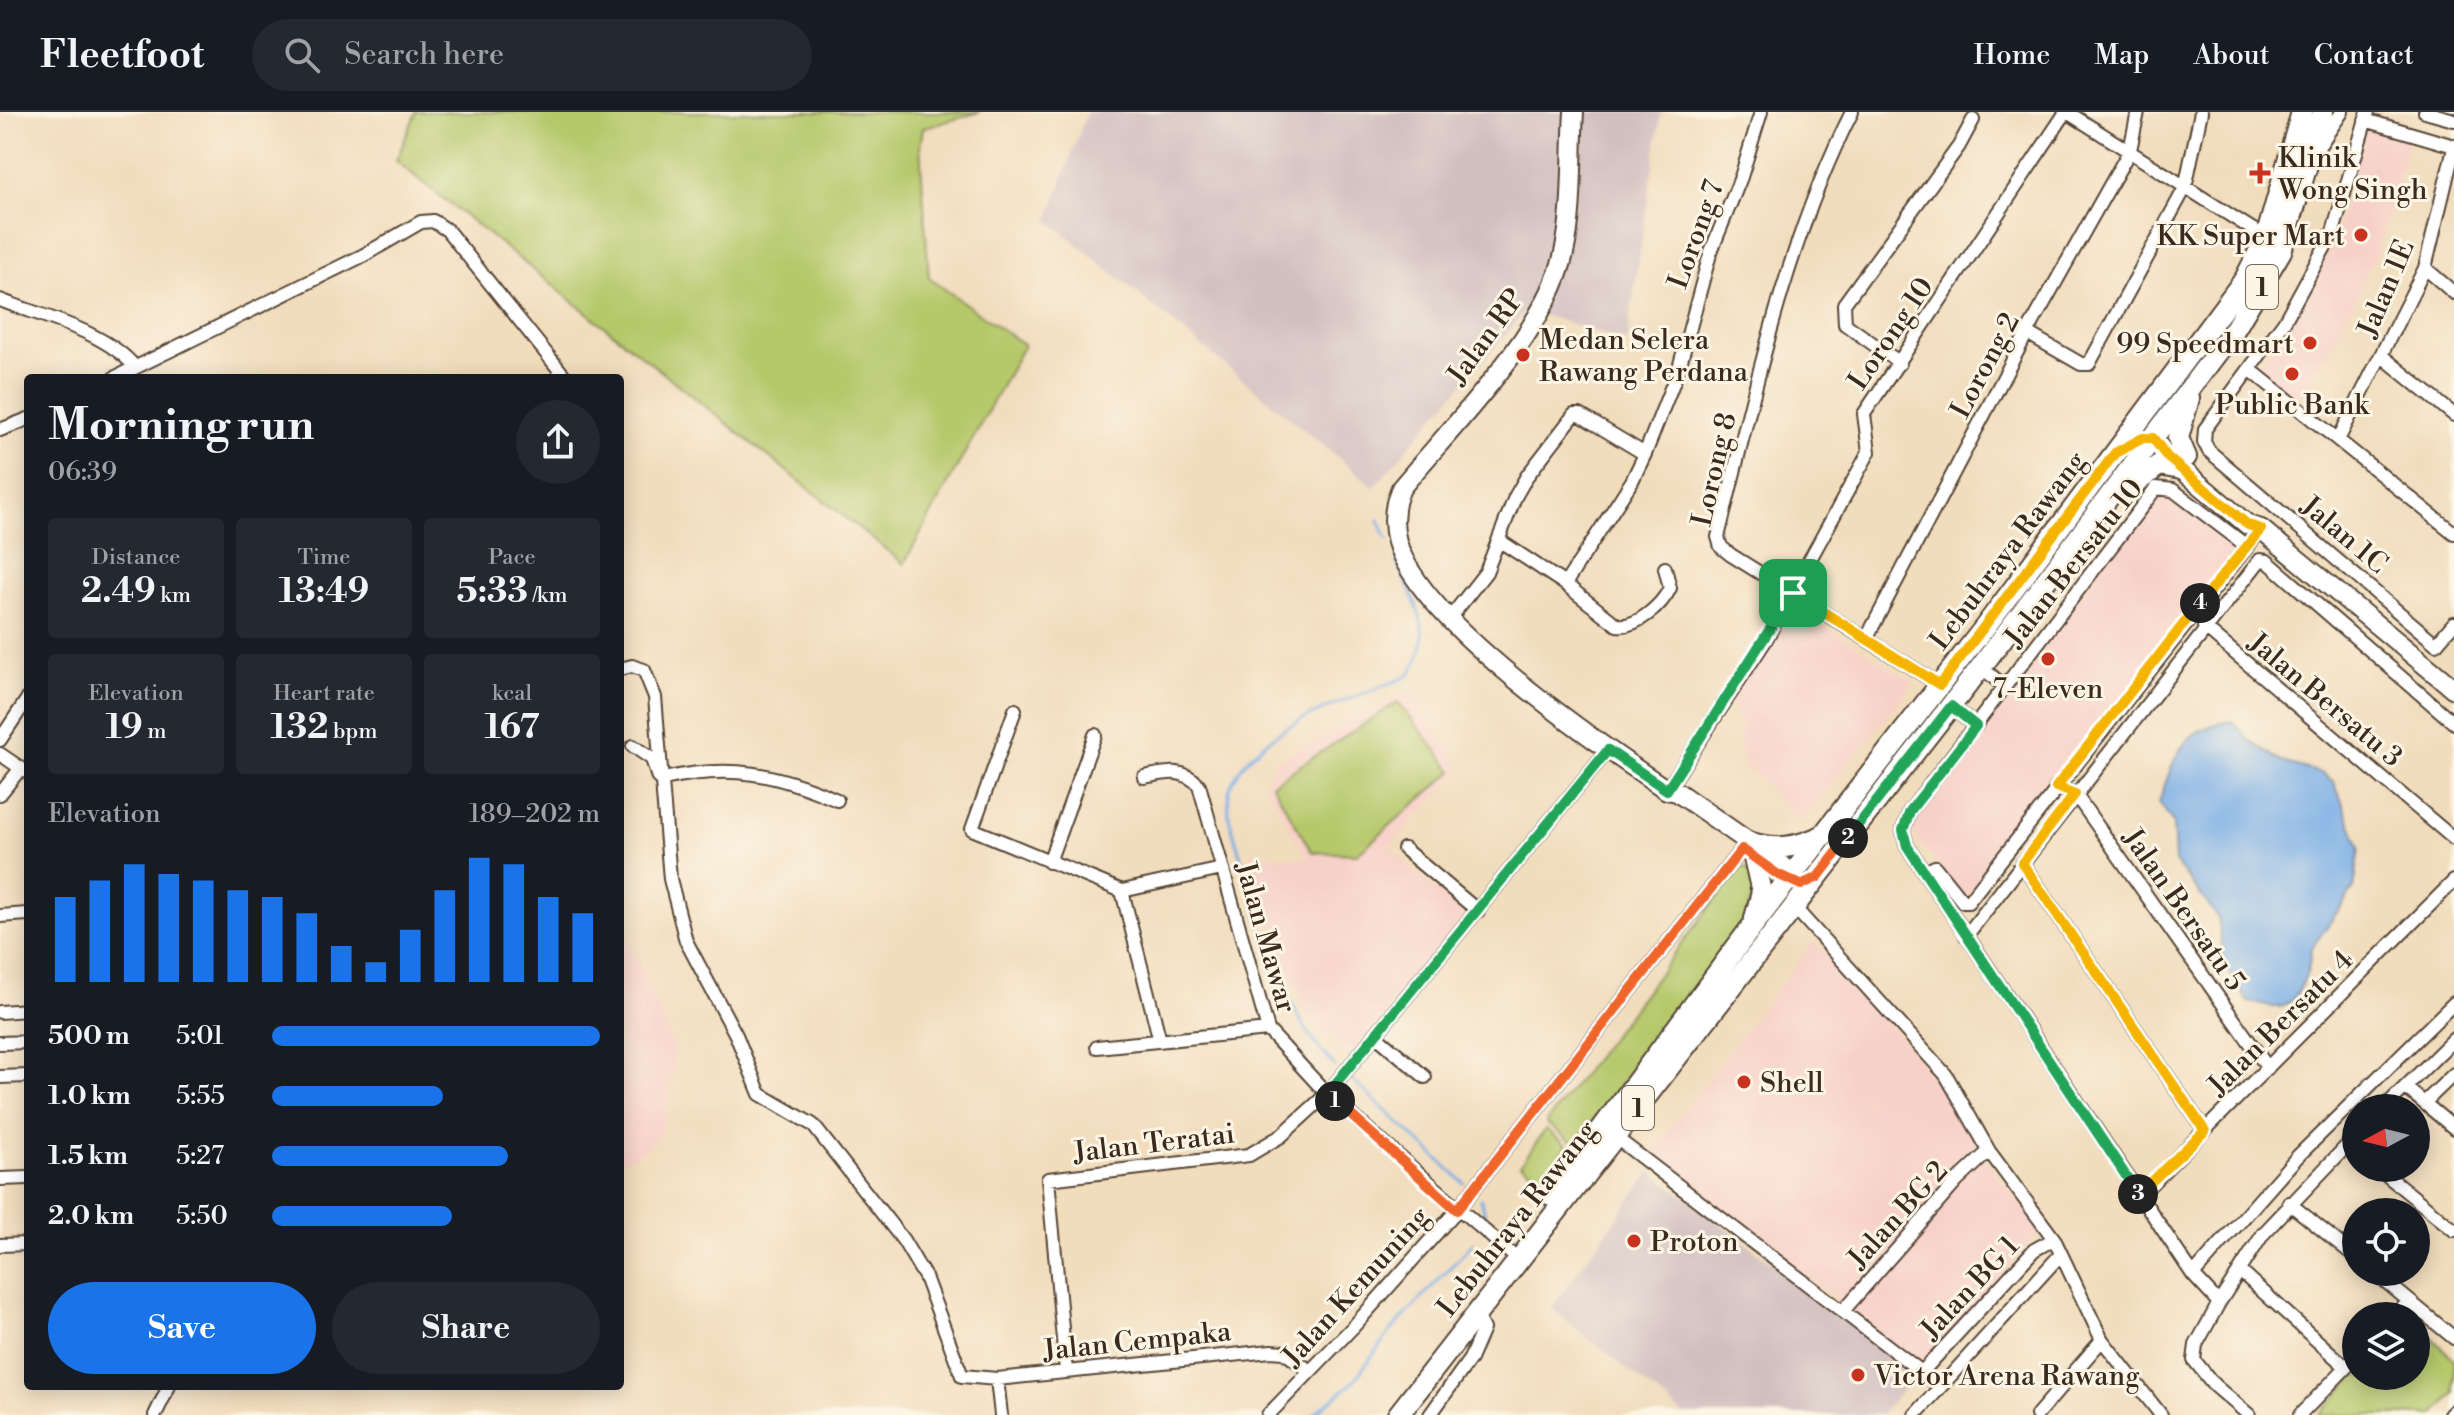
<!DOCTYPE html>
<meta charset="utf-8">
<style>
body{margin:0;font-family:"Libre Bodoni",serif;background:#242831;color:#f1f3f6;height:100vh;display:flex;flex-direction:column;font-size:30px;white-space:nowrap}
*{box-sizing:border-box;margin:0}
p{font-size:26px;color:#9ea1a6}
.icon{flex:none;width:44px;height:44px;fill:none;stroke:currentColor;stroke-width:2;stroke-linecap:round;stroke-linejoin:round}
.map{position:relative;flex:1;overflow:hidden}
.sheet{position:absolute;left:24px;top:262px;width:600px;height:1016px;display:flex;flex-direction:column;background:#171b24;border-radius:8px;box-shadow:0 4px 20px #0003}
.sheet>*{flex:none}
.needle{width:52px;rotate:263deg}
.fabs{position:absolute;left:2342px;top:982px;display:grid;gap:16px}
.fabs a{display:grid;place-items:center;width:88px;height:88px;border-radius:50%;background:#171b24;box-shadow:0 4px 20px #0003;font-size:40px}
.pin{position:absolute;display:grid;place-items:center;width:68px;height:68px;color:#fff;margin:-34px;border-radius:16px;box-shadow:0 4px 12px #0006}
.km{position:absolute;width:40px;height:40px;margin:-20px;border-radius:50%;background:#222;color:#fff;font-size:22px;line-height:40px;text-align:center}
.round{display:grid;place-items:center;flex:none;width:84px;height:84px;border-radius:42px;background:#242831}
.headline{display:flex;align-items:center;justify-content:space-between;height:136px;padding:0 24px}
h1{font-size:44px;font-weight:800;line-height:60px}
.figures{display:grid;grid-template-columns:repeat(3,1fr);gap:12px;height:136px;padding:8px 24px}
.figures div{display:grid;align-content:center;border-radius:8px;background:#242831;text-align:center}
.figures b{font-size:34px;font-weight:800}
.figures small{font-size:22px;font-weight:400}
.figures p{font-size:22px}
.chart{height:224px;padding:16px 24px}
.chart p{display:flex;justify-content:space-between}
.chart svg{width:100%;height:144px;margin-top:8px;stroke:#1a73e8;stroke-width:6}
.cta{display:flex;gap:16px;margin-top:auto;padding:16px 24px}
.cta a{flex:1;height:92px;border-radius:48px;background:#1a73e8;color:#fff;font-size:32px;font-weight:800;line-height:92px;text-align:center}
.cta a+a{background:#242831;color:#f1f3f6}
ul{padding:0 24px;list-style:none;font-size:26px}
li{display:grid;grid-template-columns:128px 96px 1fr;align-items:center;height:60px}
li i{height:20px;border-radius:10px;background:#1a73e8}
header{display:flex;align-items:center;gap:48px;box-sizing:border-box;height:112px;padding:0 40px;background:#171b24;border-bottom:2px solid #363941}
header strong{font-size:38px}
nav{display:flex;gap:44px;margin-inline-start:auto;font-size:28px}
.search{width:560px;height:72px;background:#242831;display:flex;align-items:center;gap:20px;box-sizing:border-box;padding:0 28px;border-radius:44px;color:#9ea1a6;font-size:30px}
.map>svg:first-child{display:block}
</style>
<header>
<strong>Fleetfoot</strong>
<div class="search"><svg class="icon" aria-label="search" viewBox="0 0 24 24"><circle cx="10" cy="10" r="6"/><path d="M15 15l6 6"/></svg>Search here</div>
<nav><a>Home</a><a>Map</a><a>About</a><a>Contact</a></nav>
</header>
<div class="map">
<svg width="2454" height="1303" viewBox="0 0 2454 1303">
<rect width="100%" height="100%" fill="#fcf5e5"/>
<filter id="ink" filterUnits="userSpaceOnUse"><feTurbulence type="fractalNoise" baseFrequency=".0125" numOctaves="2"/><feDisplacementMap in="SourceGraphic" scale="16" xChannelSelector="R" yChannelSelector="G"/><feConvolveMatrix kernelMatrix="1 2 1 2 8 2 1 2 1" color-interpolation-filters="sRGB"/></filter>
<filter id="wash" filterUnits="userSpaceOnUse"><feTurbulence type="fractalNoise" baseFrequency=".006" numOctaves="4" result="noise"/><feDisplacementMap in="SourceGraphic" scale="32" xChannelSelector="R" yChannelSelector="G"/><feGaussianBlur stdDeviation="1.8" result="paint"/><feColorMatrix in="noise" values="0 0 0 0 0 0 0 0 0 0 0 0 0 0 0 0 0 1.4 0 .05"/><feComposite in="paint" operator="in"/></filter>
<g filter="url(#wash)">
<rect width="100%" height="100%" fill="#f1dcbc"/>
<path fill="#f7d1c7" d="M2368 14 2410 25 2377 140 2336 228 2297 288 2257 258 2289 209 2334 125Z
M2165 378 2240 434 1965 787 1908 715 1913 700 2158 380Z
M1788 490 1914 571 1800 711 1739 645 1741 615 1729 586Z
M1409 578 1462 657 1389 735 1465 804 1351 942 1306 903 1249 741 1307 747 1263 670 1278 649Z
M620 808 676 939 661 1021 643 1039 620 1050Z
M1814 829 1940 970 1988 1050 2041 1119 1922 1253 1650 1043Z"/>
<path fill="#d2bfc0" d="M1087 0H1661L1627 229 1526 198 1374 375 1048 108Z
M1651 1059 1917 1262 1881 1303H1684L1551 1196Z"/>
<path fill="#b5c86b" stroke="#787944" stroke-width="2" d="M416 0H980L923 16 920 34 929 166 1024 233 904 452 396 49Z
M1398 590 1453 659 1357 742 1312 740 1272 672Z
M1741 754 1754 762 1756 775 1744 811 1575 1032 1546 1011Z
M1546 1017 1567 1033 1543 1067 1521 1052Z
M2416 1211 2454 1247V1281L2434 1303H2319L2356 1263 2416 1264Z"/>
<path fill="#79ade6" stroke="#5a6c82" stroke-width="2" d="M2233 609 2248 627 2282 650 2321 661 2334 670 2360 735 2354 776 2311 837C2311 854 2299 892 2279 895 2269 896 2258 891 2248 890L2224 851 2218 805 2175 750 2173 710 2159 690C2175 645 2180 615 2233 609Z"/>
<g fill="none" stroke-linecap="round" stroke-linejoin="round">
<path stroke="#79ade6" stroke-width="3" d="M1379 408 1387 427
M1335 954C1275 895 1254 785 1229 706 1229 697 1227 684 1230 676 1256 611 1350 589 1408 564 1439 523 1414 490 1396 449
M1352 968 1464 1071
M1481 1087 1488 1114
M1313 1303 1352 1271 1390 1220 1473 1131"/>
</g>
</g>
<g filter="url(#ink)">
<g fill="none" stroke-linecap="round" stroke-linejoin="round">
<defs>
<path id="street" d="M1852 0C1785 132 1754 282 1718 425L1721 435 1731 443 1940 573
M2067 0 2266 126
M2368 0 2333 120 2284 210 2205 317 2204 330 2209 339 2436 532 2454 511
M2425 0 2454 8
M2365 8 2454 34
M2317 37 2342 0
M2425 156 2454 181
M0 188C43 205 105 219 135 255
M2027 221 2081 252H2089L2185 76 2201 0
M2382 244 2454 303
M1900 251 1845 212 1844 192 1959 34 1973 8
M2252 259 2454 421
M114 266 364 143 421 110 433 109 447 118 566 266
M0 318 28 307
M2339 326 2425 156 2454 36
M1500 429 1565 472 1617 513C1637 516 1662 493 1670 476L1665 456
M1565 472 1632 369 1645 342 1679 256 1710 142 1741 65 1761 0
M1450 506 1486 460 1515 385 1527 364 1574 303H1580L1645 342
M2204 515 2454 727
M1866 527 2027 221 2130 38 2138 0
M1981 555 2005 575
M620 557 632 554 644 558 655 585 670 767 686 829 736 923 760 982 813 1013 903 1128 925 1165 962 1264 997 1267 1271 1239 1284 1240 1310 1259
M1951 594 1976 614
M1015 598 972 717 1122 779
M0 628 28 586
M633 634 652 647 658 666
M0 642 28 661
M1144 665C1166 661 1182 655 1199 673L1268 918 1327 982 1509 1140
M664 667C730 652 776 661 837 688
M2056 675 2075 682 2268 956
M1667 678 1765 529 1869 340 1864 302 2066 0
M0 682 21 656
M1404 737 1478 799
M1049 750 1095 623
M2022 751 2205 1019
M1924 760 1935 755 1963 790H1968L2261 417
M1794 795 1946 963 1989 1039 2054 1127 2102 1228 2161 1303
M0 804 28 802
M1966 824 2260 448 2267 449 2454 611
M0 900 28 898
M1375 923 1425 965
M1160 929 1122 779 1222 757
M0 931 28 930
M1097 935 1268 918
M0 965 28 964
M2405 975 2454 1016
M2424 991 2454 962
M2384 996 2454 927
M1615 1025 1940 1274
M2378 1056 2454 1118
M0 1067 28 1066
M2139 1084 2454 769
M2289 1091 2356 1145
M0 1133 28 1132
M2240 1159 2346 1255
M2374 1160 2454 1226
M2193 1163 2298 1044 2454 891
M2219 1191 2193 1163 1907 734 1903 718 1910 699 2156 376 2173 378 2248 435
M1843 1199 1957 1069 1989 1039
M2395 1204 2409 1189
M1066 1259 1048 1067 1249 1043 1281 1024 1327 982 1608 638
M1922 1260 2034 1138 2054 1127
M997 1267 1001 1303
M155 1303 169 1274
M1268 1303 1354 1214 1457 1098 1742 737
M1430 1303 1470 1247 1483 1217 1476 1203
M1915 1303 2061 1142
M2037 1303 2102 1228
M2249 1303 2214 1273 2194 1248 2196 1233 2219 1191 2263 1122 2356 1024
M2300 1303 2356 1245
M2450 1303 2454 1299"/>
<path id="secondary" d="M1574 0C1571 46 1574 96 1564 141 1547 220 1453 313 1401 376 1393 394 1392 411 1397 430 1420 510 1597 631 1667 678L1677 680 1783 754 1790 767
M2153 326 2167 345 2248 413 2261 417 2454 577"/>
<path id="primary" d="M2186 345 2178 326 2189 286
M2124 380 2159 353 2181 357
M1748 730C1778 739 1796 736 1824 723
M1754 746 1762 780 1755 806
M1552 1084 1750 817 1985 515 2245 167 2266 126 2302 0
M1398 1303 1981 555 2234 218 2281 139 2323 0"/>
</defs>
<use href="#street" stroke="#564536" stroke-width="16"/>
<use href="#secondary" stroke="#564536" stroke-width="22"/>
<use href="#primary" stroke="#564536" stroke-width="24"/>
<use href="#street" stroke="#fff" stroke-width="12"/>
<use href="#secondary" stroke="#fff" stroke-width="18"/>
<use href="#primary" stroke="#fff" stroke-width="20"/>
</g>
</g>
<g fill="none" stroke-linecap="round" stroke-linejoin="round" filter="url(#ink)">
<defs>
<path id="split-1" d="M1335 989 1327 982 1608 638 1667 678 1793 481"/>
<path id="split-2" d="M1335 989 1457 1098 1742 737 1777 762 1801 773 1818 765 1848 726"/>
<path id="split-3" d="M1848 726 1951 594 1976 614 1910 699 1903 718 1907 734 2138 1082"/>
<path id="split-4" d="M2138 1082 2205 1019 2022 751 2075 682 2056 675 2200 491"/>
<path id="split-5" d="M1793 481 1940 573 2115 341 2143 326H2153L2167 345 2248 413 2261 417 2200 491"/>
</defs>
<use href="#split-1" stroke="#fff" stroke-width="16"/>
<use href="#split-2" stroke="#fff" stroke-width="16"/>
<use href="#split-3" stroke="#fff" stroke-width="16"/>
<use href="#split-4" stroke="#fff" stroke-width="16"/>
<use href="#split-5" stroke="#fff" stroke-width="16"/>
<use href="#split-1" stroke="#22a559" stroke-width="10"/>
<use href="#split-2" stroke="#f0652b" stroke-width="10"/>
<use href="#split-3" stroke="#22a559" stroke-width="10"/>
<use href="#split-4" stroke="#f5b400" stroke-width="10"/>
<use href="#split-5" stroke="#f5b400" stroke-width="10"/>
</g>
<g fill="#c8321e" stroke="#fcf5e5" stroke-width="3">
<path d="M2256 49h8v8h8v8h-8v8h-8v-8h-8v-8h8z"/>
<circle cx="2361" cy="123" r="8"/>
<circle cx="2310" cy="231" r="8"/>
<circle cx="1523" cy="243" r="8"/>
<circle cx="2292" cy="262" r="8"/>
<circle cx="2048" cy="547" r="8"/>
<circle cx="1744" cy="970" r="8"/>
<circle cx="1634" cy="1129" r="8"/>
<circle cx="1858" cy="1263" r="8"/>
</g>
<g text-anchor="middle" stroke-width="6" stroke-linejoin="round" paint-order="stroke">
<g fill="#fcf5e5" stroke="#75675a" stroke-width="2">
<rect x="2246" y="153" width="32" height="44" rx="6"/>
<rect x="1622" y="974" width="32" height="44" rx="6"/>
</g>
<g font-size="26" font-weight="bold" fill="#3b2a1e">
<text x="2262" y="184">1</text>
<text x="1638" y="1005">1</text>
</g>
<g font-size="28" fill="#3b2a1e" stroke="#fcf5e5" text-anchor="start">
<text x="2278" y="55">Klinik<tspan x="2278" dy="32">Wong Singh</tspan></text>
<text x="2345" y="133" text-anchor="end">KK Super Mart</text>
<text x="1539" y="237">Medan Selera<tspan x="1539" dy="32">Rawang Perdana</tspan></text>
<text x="2294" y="241" text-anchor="end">99 Speedmart</text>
<text x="2292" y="302" text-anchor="middle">Public Bank</text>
<text x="2048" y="586" text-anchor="middle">7-Eleven</text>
<text x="1760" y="980">Shell</text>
<text x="1650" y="1139">Proton</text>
<text x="1874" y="1273">Victor Arena Rawang</text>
</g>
<g font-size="28" fill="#3b2a1e" stroke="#fcf5e5">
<text transform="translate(1695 122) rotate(-70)" y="10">Lorong 7</text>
<text transform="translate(2385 176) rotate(-67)" y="10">Jalan 1E</text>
<text transform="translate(1890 221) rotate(-56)" y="10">Lorong 10</text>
<text transform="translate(1485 224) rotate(-54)" y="10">Jalan RP</text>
<text transform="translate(1984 253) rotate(-62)" y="10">Lorong 2</text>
<text transform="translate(1713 357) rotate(-77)" y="10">Lorong 8</text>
<text transform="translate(2345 422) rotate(40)" y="10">Jalan 1C</text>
<text transform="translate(2007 438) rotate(-53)" y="10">Lebuhraya Rawang</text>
<text transform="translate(2073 450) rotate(-52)" y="10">Jalan Bersatu 10</text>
<text transform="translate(2326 587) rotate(40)" y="10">Jalan Bersatu 3</text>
<text transform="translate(2185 797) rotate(55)" y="10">Jalan Bersatu 5</text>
<text transform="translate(1267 825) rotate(74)" y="10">Jalan Mawar</text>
<text transform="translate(2280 910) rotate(-45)" y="10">Jalan Bersatu 4</text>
<text transform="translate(1154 1030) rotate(-7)" y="10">Jalan Teratai</text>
<text transform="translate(1897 1102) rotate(-48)" y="10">Jalan BG 2</text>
<text transform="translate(1516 1106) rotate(-52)" y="10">Lebuhraya Rawang</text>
<text transform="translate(1355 1174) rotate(-48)" y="10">Jalan Kemuning</text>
<text transform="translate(1969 1175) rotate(-47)" y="10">Jalan BG 1</text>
<text transform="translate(1137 1228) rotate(-6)" y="10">Jalan Cempaka</text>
</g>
</g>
</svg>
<div class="fabs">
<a><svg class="needle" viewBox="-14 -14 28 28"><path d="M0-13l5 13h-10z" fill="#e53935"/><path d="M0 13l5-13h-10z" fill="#9ea1a6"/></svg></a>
<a><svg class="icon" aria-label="locate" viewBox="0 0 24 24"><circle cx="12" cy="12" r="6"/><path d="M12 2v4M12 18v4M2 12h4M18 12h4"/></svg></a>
<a><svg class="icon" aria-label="layers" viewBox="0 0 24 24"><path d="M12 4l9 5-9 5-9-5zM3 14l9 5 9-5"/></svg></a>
</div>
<div class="pin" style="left:1793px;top:481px;background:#1e9e55"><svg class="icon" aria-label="arrive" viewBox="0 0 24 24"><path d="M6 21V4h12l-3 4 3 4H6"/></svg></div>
<b class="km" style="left:1335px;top:989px">1</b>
<b class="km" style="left:1848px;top:726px">2</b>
<b class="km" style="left:2138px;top:1082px">3</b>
<b class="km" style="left:2200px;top:491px">4</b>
<section class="sheet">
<div class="headline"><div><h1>Morning run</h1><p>06:39</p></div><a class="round"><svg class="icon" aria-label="share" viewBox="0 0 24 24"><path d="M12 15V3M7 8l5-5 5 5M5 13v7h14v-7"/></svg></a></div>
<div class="figures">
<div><p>Distance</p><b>2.49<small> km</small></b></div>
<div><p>Time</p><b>13:49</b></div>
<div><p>Pace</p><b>5:33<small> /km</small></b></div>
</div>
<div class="figures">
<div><p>Elevation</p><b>19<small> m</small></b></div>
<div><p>Heart rate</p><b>132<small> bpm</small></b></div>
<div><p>kcal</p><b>167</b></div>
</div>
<div class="chart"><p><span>Elevation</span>189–202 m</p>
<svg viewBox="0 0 160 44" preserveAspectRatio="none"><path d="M5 44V18M15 44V13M25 44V8M35 44V11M45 44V13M55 44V16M65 44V18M75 44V23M85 44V33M95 44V38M105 44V28M115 44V16M125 44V6M135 44V8M145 44V18M155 44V23"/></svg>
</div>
<ul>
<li><b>500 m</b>5:01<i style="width:100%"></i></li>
<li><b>1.0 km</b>5:55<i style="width:52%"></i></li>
<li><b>1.5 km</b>5:27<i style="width:72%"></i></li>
<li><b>2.0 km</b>5:50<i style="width:55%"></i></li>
</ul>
<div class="cta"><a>Save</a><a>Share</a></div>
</section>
</div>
